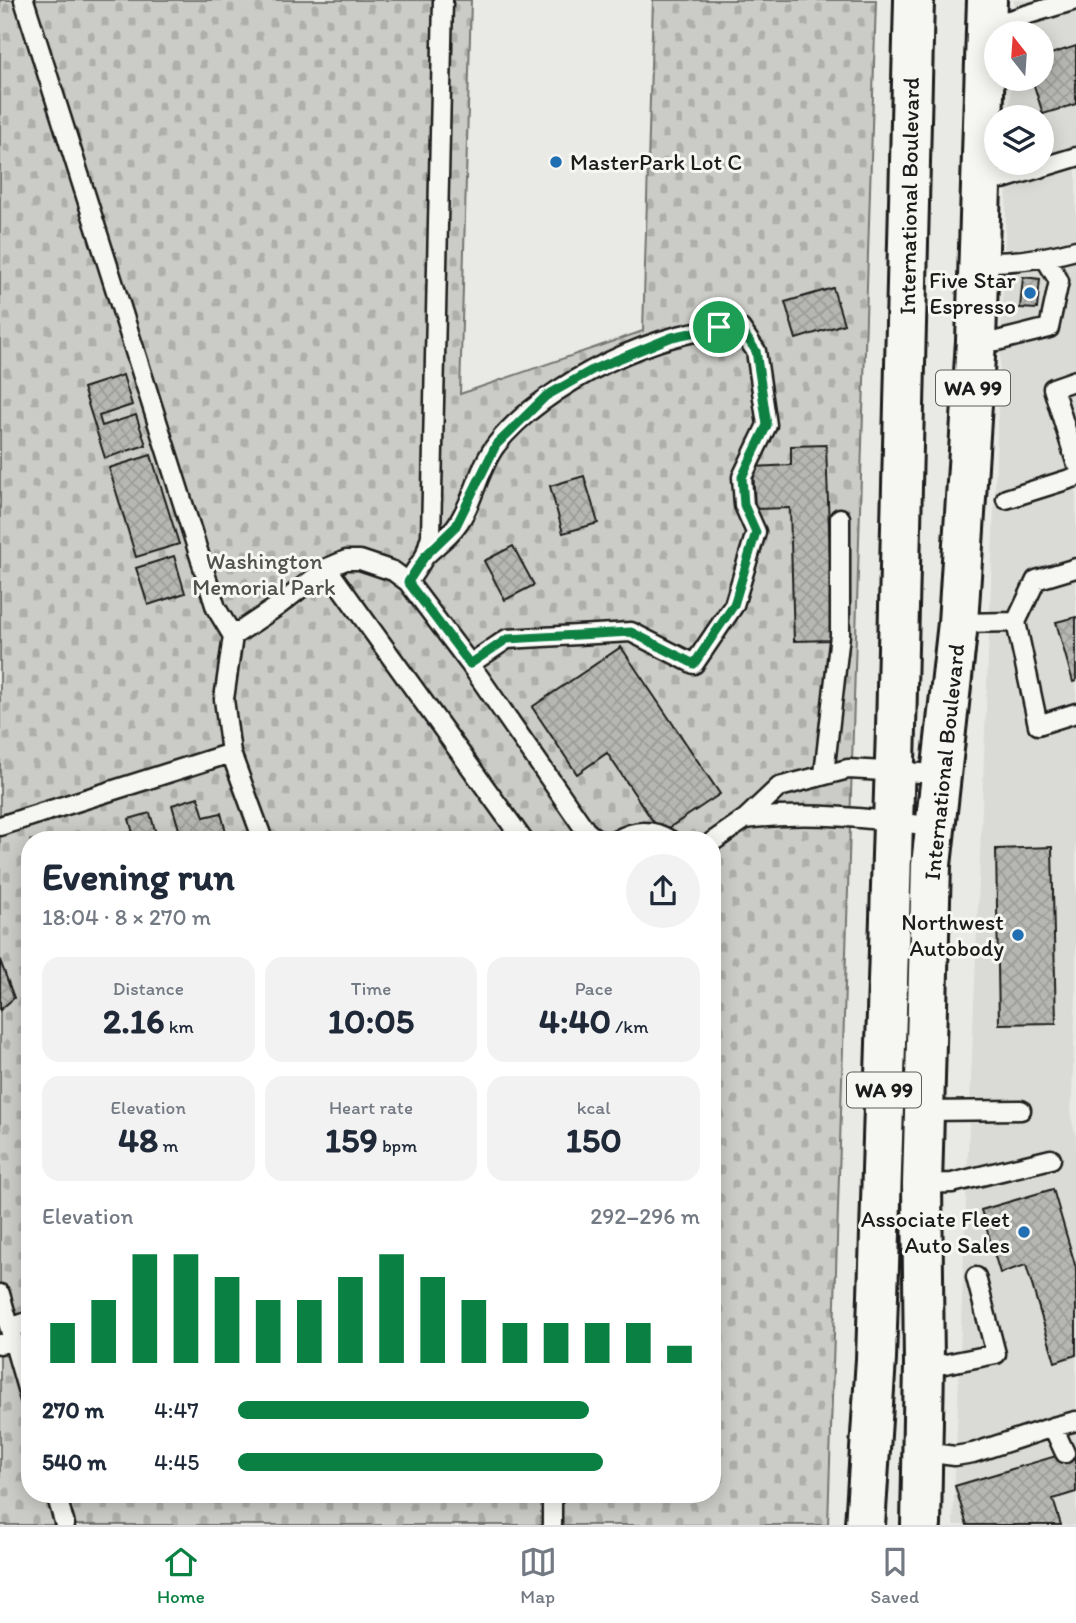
<!DOCTYPE html>
<meta charset="utf-8">
<style>
body{margin:0;font-family:Itim,sans-serif;background:#f2f2f3;color:#1f2937;height:100vh;display:flex;flex-direction:column;font-size:26px;white-space:nowrap}
*{box-sizing:border-box;margin:0}
p{font-size:23px;color:#747a83}
.icon{flex:none;width:38px;height:38px;fill:none;stroke:currentColor;stroke-width:2;stroke-linecap:round;stroke-linejoin:round}
.map{position:relative;flex:1;overflow:hidden}
.sheet{position:absolute;left:21px;top:831px;width:700px;height:672px;display:flex;flex-direction:column;background:#fff;border-radius:28px;box-shadow:0 4px 18px #0003}
.sheet>*{flex:none}
.needle{width:46px;rotate:343deg}
.buttons{position:absolute;left:984px;top:21px;display:grid;gap:14px}
.buttons a{display:grid;place-items:center;width:70px;height:70px;border-radius:50%;background:#fff;box-shadow:0 4px 18px #0003;font-size:35px}
.pin{position:absolute;display:grid;place-items:center;width:60px;height:60px;color:#fff;margin:-30px;border:4px solid #fff;border-radius:50%;box-shadow:0 2px 7px #0007}
.round{display:grid;place-items:center;flex:none;width:74px;height:74px;border-radius:37px;background:#f2f2f3}
.head{display:flex;align-items:center;justify-content:space-between;height:119px;padding:0 21px}
h1{font-size:38px;font-weight:700;line-height:52px}
.stats{display:grid;grid-template-columns:repeat(3,1fr);gap:10px;height:119px;padding:7px 21px}
.stats div{display:grid;align-content:center;border-radius:18px;background:#f2f2f3;text-align:center}
.stats b{font-size:35px;font-weight:700}
.stats small{font-size:19px;font-weight:400}
.stats p{font-size:19px}
.chart{height:196px;padding:14px 21px}
.chart p{display:flex;justify-content:space-between}
.chart svg{width:100%;height:126px;margin-top:7px;stroke:#0b8043;stroke-width:6}
ul{padding:0 21px;list-style:none;font-size:23px}
li{display:grid;grid-template-columns:112px 84px 1fr;align-items:center;height:52px}
li i{height:18px;border-radius:9px;background:#0b8043}
.tabs{display:flex;justify-content:space-around;align-items:center;height:98px;border-top:2px solid #e0e1e3;background:#fff;font-size:19px;color:#747a83}
.tabs a{display:grid;justify-items:center;gap:4px}
.tabs .current{color:#0b8043}
.map>svg:first-child{display:block}
</style>
<div class="map">
<svg width="1076" height="1525" viewBox="0 0 1076 1525">
<defs>
<pattern id="cemetery-stones" width="16" height="16" patternUnits="userSpaceOnUse" patternTransform="scale(1.75)"><rect width="16" height="16" fill="#cbcbc7"/><path d="M2 7V4a2 2 0 0 1 4 0v3zM10 15v-3a2 2 0 0 1 4 0v3z" fill="#aeaeaa"/></pattern>
<pattern id="building-cross-hatch" width="8" height="8" patternUnits="userSpaceOnUse" patternTransform="scale(1.75)"><rect width="8" height="8" fill="#b6b6b3"/><path d="M0 0l8 8M0 8l8-8" fill="none" stroke="#9c9c99"/></pattern>
</defs>
<rect width="100%" height="100%" fill="#e9e9e5"/>
<filter id="ink" filterUnits="userSpaceOnUse"><feTurbulence type="fractalNoise" baseFrequency=".0143" numOctaves="2"/><feDisplacementMap in="SourceGraphic" scale="14" xChannelSelector="R" yChannelSelector="G"/><feConvolveMatrix kernelMatrix="1 2 1 2 8 2 1 2 1" color-interpolation-filters="sRGB"/></filter>
<g filter="url(#ink)">
<path fill="#dadad6" d="M1014 0H1076V995L1071 1117 1076 1136V1525H953L1008 163H1041V117H1009L1011 79H1041V33H1013Z"/>
<path fill="url(#cemetery-stones)" stroke="#747472" stroke-width="2" fill-rule="evenodd" d="M0 0H471L460 394 643 331 653 0H876L828 1525H0ZM30 840H712V1494H30Z"/>
<path fill="url(#building-cross-hatch)" stroke="#1c1c1c" stroke-width="2" d="M1076 46V104L1043 114 1032 79H1041V57Z
M1023 277 1040 279 1037 309 1020 308Z
M833 288 844 324 796 339 785 302Z
M123 375 132 405 99 416 102 426 136 415 146 445 105 458 83 388Z
M826 445 833 640 794 641 790 508 755 509 753 467 791 465V446Z
M151 455 179 544 136 557 109 468Z
M584 476 598 523 563 533 550 486Z
M513 546 534 585 505 600 484 561Z
M174 556 185 593 148 605 136 568Z
M1076 617V681L1073 682 1056 622Z
M621 647 720 794 661 833 607 753 577 774 532 707Z
M198 797 204 817 221 813 228 840H182L172 805Z
M150 813 158 840H135L129 819Z
M1052 847 1056 1023 999 1024 996 849Z
M0 960 14 998 0 1010Z
M1053 1189 1076 1268V1355L1055 1362 1026 1265 1000 1273 981 1210Z
M1076 1450V1492L1053 1499 1061 1525H967L955 1486Z"/>
<g fill="none" stroke-linecap="round" stroke-linejoin="round">
<defs>
<path id="service" d="M986 22 1009 20 1076 0
M980 179H1003L1076 157
M977 262C1011 263 1043 259 1076 250
M976 341H997L1049 328 1059 281 1045 258
M1076 380 1053 388 1076 462
M1006 499 1076 477
M425 556C435 546 448 537 456 526 474 503 478 468 496 445 540 386 668 322 741 329L756 351 767 425 742 477 744 505 756 532 734 605 694 664 631 632 507 639 470 664
M327 568 523 840
M408 582 425 556 431 536 443 0
M1016 622 1036 580 1076 568
M958 623 1016 622 1038 725 1076 713
M233 636 278 606 327 568 346 560H360L393 571 408 582 470 664 586 831 597 840
M231 753 263 840
M824 774 840 635V518
M745 819C809 811 871 818 936 827
M0 826 231 753 224 699 233 636 216 608 24 0
M617 840C634 830 652 829 670 840
M712 842 745 819 779 787 848 769 939 774
M925 1111 1021 1110
M922 1184 952 1183 1051 1159
M0 1294 13 1340
M10 1328 30 1321
M0 1344 13 1340 30 1399
M924 1365 945 1364 996 1354 976 1277
M1053 1427 1076 1421
M923 1452 955 1456 973 1453 1053 1427 1065 1453
M56 1494 65 1525
M552 1525V1494"/>
<path id="primary" d="M865 1525 876 1359 896 729 914 0
M921 1525 924 1365 922 1184 931 865 958 623 976 341 987 0"/>
</defs>
<use href="#service" stroke="#1c1c1c" stroke-width="23"/>
<use href="#primary" stroke="#1c1c1c" stroke-width="44"/>
<use href="#service" stroke="#f6f6f2" stroke-width="18"/>
<use href="#primary" stroke="#f6f6f2" stroke-width="38"/>
</g>
</g>
<g fill="none" stroke-linecap="round" stroke-linejoin="round" filter="url(#ink)">
<defs>
<path id="route" d="M719 327 741 329 756 351 767 425 742 477 744 505 756 532 734 605 694 664 631 632 507 639 470 664 408 582 425 556 456 526 496 445 546 396 594 369 672 337Z"/>
</defs>
<use href="#route" stroke="#fff" stroke-width="14"/>
<use href="#route" stroke="#0b8043" stroke-width="9"/>
</g>
<g fill="#1f6fb2" stroke="#f6f6f2" stroke-width="2.5">
<circle cx="556" cy="162" r="7"/>
<circle cx="1030" cy="293" r="7"/>
<circle cx="1018" cy="935" r="7"/>
<circle cx="1024" cy="1232" r="7"/>
</g>
<g text-anchor="middle" stroke-width="6" stroke-linejoin="round" paint-order="stroke">
<g fill="#f6f6f2" stroke="#5d5d5c" stroke-width="2">
<rect x="936" y="370.5" width="74" height="35" rx="5"/>
<rect x="847" y="1072.5" width="74" height="35" rx="5"/>
</g>
<g font-size="21" font-weight="bold" fill="#1c1c1c">
<text x="973" y="395">WA 99</text>
<text x="884" y="1097">WA 99</text>
</g>
<g font-size="23" fill="#1c1c1c" stroke="#f6f6f2" text-anchor="end">
<text x="570" y="170" text-anchor="start">MasterPark Lot C</text>
<text x="1016" y="288">Five Star<tspan x="1016" dy="26">Espresso</tspan></text>
<text x="1004" y="930">Northwest<tspan x="1004" dy="26">Autobody</tspan></text>
<text x="1010" y="1227">Associate Fleet<tspan x="1010" dy="26">Auto Sales</tspan></text>
</g>
<g font-size="23" fill="#1c1c1c" stroke="#f6f6f2">
<text transform="translate(909 196) rotate(-89)" y="8">International Boulevard</text>
<text transform="translate(944 762) rotate(-84)" y="8">International Boulevard</text>
</g>
<g font-size="23" fill="#51514f" stroke="#f6f6f2">
<text x="264" y="569">Washington<tspan x="264" dy="26">Memorial Park</tspan></text>
</g>
</g>
</svg>
<div class="buttons">
<a><svg class="needle" viewBox="-14 -14 28 28"><path d="M0-13l5 13h-10z" fill="#e53935"/><path d="M0 13l5-13h-10z" fill="#747a83"/></svg></a>
<a><svg class="icon" aria-label="layers" viewBox="0 0 24 24"><path d="M12 4l9 5-9 5-9-5zM3 14l9 5 9-5"/></svg></a>
</div>
<div class="pin" style="left:719px;top:327px;background:#1e9e55"><svg class="icon" aria-label="arrive" viewBox="0 0 24 24"><path d="M6 21V4h12l-3 4 3 4H6"/></svg></div>
<section class="sheet">
<div class="head"><div><h1>Evening run</h1><p>18:04 · 8 × 270 m</p></div><a class="round"><svg class="icon" aria-label="share" viewBox="0 0 24 24"><path d="M12 15V3M7 8l5-5 5 5M5 13v7h14v-7"/></svg></a></div>
<div class="stats">
<div><p>Distance</p><b>2.16<small> km</small></b></div>
<div><p>Time</p><b>10:05</b></div>
<div><p>Pace</p><b>4:40<small> /km</small></b></div>
</div>
<div class="stats">
<div><p>Elevation</p><b>48<small> m</small></b></div>
<div><p>Heart rate</p><b>159<small> bpm</small></b></div>
<div><p>kcal</p><b>150</b></div>
</div>
<div class="chart"><p><span>Elevation</span>292–296 m</p>
<svg viewBox="0 0 160 44" preserveAspectRatio="none"><path d="M5 44V30M15 44V22M25 44V6M35 44V6M45 44V14M55 44V22M65 44V22M75 44V14M85 44V6M95 44V14M105 44V22M115 44V30M125 44V30M135 44V30M145 44V30M155 44V38"/></svg>
</div>
<ul>
<li><b>270 m</b>4:47<i style="width:76%"></i></li>
<li><b>540 m</b>4:45<i style="width:79%"></i></li>
</ul>
</section>
</div>
<nav class="tabs">
<a class="current"><svg class="icon" aria-label="home" viewBox="0 0 24 24"><path d="M3 11l9-7 9 7M6 9v11h12V9"/></svg>Home</a>
<a><svg class="icon" aria-label="map" viewBox="0 0 24 24"><path d="M3 6l6-2 6 2 6-2v14l-6 2-6-2-6 2zM9 4v14M15 6v14"/></svg>Map</a>
<a><svg class="icon" aria-label="saved" viewBox="0 0 24 24"><path d="M7 4h10v16l-5-4-5 4z"/></svg>Saved</a>
</nav>
